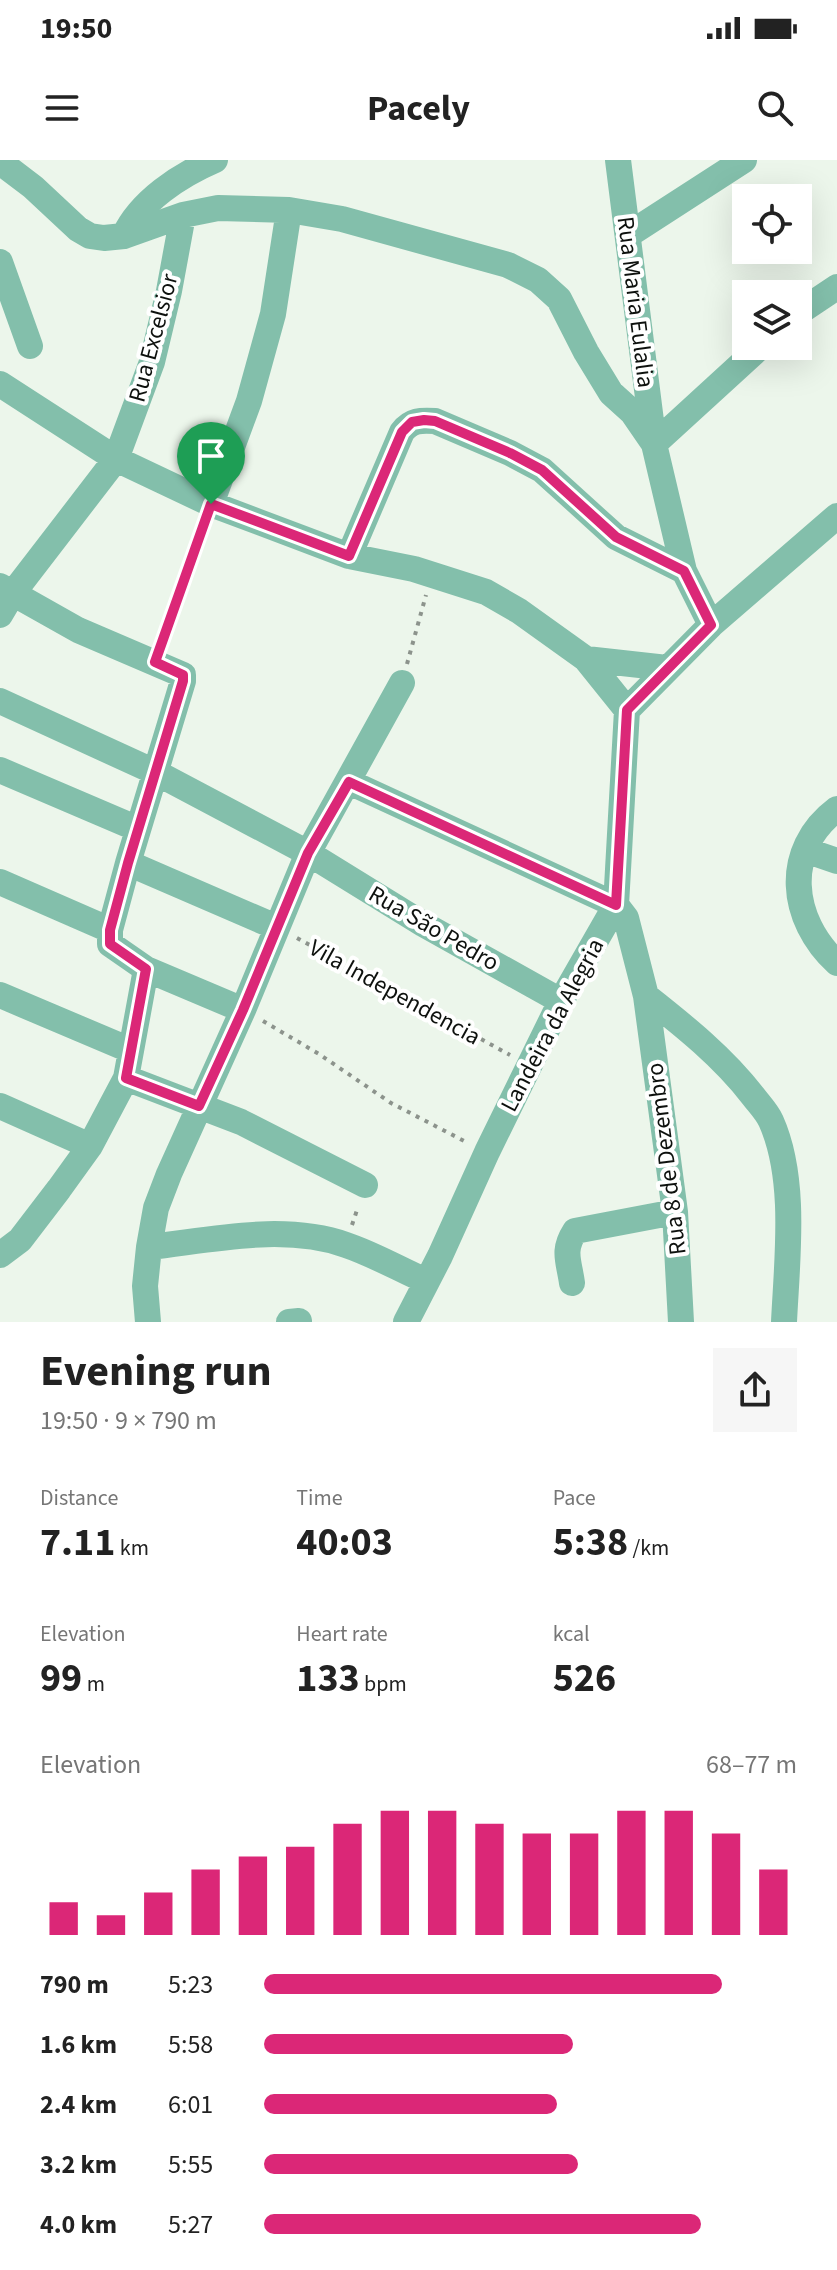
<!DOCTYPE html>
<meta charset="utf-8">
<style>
body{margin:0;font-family:"Source Sans 3",sans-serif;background:#f6f6f6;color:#222;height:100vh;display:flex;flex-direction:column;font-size:30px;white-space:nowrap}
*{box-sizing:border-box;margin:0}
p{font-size:26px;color:#767676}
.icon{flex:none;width:44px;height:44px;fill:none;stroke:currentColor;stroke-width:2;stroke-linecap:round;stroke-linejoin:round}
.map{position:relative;height:1162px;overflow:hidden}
.panel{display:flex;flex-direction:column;background:#fff;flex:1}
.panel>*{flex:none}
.tools{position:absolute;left:732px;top:24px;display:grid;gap:16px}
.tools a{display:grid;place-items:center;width:80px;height:80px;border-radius:0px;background:#fff;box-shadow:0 8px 32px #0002;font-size:40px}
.pin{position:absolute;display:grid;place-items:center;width:68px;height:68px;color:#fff;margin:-82px -34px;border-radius:50% 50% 50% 0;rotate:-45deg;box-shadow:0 0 8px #0007}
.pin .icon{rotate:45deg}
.round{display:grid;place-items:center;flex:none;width:84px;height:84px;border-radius:0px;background:#f6f6f6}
.overview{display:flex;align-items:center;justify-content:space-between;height:136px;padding:0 40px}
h1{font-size:44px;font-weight:700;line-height:60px}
.figures{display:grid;grid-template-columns:repeat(3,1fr);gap:12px;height:136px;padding:8px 40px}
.figures div{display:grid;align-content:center}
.figures b{font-size:40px;font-weight:700}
.figures small{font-size:22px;font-weight:400}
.figures p{font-size:22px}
.chart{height:224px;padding:16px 40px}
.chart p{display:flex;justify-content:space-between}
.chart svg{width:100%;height:144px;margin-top:8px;stroke:#db2777;stroke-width:6}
ul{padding:0 40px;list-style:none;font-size:26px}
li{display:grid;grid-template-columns:128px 96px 1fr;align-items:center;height:60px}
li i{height:20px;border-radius:10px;background:#db2777}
.status{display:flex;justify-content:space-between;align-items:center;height:56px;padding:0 40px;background:#fff;direction:ltr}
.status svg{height:22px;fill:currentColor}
header{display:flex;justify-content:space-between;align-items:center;height:104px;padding:0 40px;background:#fff;font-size:36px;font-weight:700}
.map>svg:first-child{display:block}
</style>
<div class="status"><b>19:50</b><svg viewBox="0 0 49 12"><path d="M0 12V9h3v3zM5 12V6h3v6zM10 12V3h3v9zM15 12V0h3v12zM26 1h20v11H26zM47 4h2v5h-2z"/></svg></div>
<header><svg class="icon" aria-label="menu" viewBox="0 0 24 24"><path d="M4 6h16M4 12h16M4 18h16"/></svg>Pacely<svg class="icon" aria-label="search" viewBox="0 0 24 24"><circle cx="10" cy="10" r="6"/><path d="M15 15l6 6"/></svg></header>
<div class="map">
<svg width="837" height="1162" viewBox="0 0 837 1162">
<rect width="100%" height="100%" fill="#ecf6eb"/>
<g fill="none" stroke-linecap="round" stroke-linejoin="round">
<path stroke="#8c938c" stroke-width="4" stroke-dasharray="4 6" stroke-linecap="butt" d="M161 484 204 365
M407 504 426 435
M297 778 510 895
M263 861 319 894 391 943 468 983
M352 1065 358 1047"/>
<path stroke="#83bfab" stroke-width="26" d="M618 0 653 277
M0 2 33 27 78 69 90 76 104 78 124 76 183 55 218 48 289 50 342 59 508 105 538 120 559 139 586 192 611 233 632 252 654 284 684 411 711 465
M628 75 744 0
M124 76C140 41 180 15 215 0
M0 102 30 186
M798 153 837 127
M0 224 116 299 211 344 349 396 414 409 486 432 519 451 586 499 627 550
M654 284 761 186
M211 344 249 241 273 154 289 50
M349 396 402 272C411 260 421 260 435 261L510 293 542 310 616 377 684 411
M0 426 78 470 183 515V521L128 703 110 770V784L146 809 243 850
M0 455 13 433 116 299 152 202 169 131 183 55
M586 499 667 508
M0 541 155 612 308 693 423 764 561 841
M627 550 711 465 837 356
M0 610 138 669
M349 622 616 745 626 758 646 836
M837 649C782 690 790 760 837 803
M805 690 837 701
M128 703 276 767
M0 722 110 770
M0 835 130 890
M126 918 241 962 365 1025
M0 946 90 986
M149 1087C212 1080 284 1063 346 1085 373 1094 399 1109 426 1121
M0 1095 20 1080 59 1029 90 986 126 918 146 809
M572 1123C569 1101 562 1091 575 1071L675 1052
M148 1162 145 1126 149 1087 156 1048 169 1014 243 850 308 693 402 523
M289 1162 299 1161
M406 1162 440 1096 487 992 561 841 616 745 627 550
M681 1162 675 1052 646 836C684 866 723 897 753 936 759 944 767 952 771 961 797 1019 787 1099 784 1162"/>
</g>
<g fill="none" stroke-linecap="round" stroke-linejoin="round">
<defs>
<path id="route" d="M424 260 435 261 510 293 542 310 616 377 684 411 711 465 627 550 616 745 349 622 308 693 243 850 199 946 126 918 146 809 110 784V770L128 703 183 521V515L155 502 211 344 349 396 402 272 412 262Z"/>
</defs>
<use href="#route" stroke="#fff" stroke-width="16"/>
<use href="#route" stroke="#db2777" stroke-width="10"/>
</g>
<g text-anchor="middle" stroke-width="8" stroke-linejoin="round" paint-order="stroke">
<g font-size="24" fill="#0e110e" stroke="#fff">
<text transform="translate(636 142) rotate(83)" y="8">Rua Maria Eulalia</text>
<text transform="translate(153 178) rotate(-75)" y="8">Rua Excelsior</text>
<text transform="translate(434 768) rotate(30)" y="8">Rua São Pedro</text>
<text transform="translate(395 832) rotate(29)" y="8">Vila Independencia</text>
<text transform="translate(552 865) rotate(-62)" y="8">Landeira da Alegria</text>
<text transform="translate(666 999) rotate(-97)" y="8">Rua 8 de Dezembro</text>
</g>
</g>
</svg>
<div class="tools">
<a><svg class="icon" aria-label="locate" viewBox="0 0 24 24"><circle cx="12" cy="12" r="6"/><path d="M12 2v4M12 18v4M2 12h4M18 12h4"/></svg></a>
<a><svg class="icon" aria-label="layers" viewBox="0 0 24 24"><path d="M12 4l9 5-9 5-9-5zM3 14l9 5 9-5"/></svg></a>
</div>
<div class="pin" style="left:211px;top:344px;background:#1e9e55"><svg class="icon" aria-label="arrive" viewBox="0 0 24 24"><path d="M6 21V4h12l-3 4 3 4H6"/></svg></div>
</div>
<section class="panel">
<div class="overview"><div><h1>Evening run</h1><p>19:50 · 9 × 790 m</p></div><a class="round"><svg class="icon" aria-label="share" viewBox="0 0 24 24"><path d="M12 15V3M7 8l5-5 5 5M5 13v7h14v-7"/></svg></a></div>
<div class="figures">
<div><p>Distance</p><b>7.11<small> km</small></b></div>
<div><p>Time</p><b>40:03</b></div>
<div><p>Pace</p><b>5:38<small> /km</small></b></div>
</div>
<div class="figures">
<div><p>Elevation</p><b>99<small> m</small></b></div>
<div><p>Heart rate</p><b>133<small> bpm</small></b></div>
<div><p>kcal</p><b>526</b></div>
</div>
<div class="chart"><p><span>Elevation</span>68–77 m</p>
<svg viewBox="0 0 160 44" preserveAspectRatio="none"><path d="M5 44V34M15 44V38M25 44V31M35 44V24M45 44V20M55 44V17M65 44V10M75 44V6M85 44V6M95 44V10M105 44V13M115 44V13M125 44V6M135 44V6M145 44V13M155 44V24"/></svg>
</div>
<ul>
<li><b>790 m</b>5:23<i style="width:86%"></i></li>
<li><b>1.6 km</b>5:58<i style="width:58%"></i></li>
<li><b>2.4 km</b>6:01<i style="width:55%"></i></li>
<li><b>3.2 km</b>5:55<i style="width:59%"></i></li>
<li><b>4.0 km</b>5:27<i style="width:82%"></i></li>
</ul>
</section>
